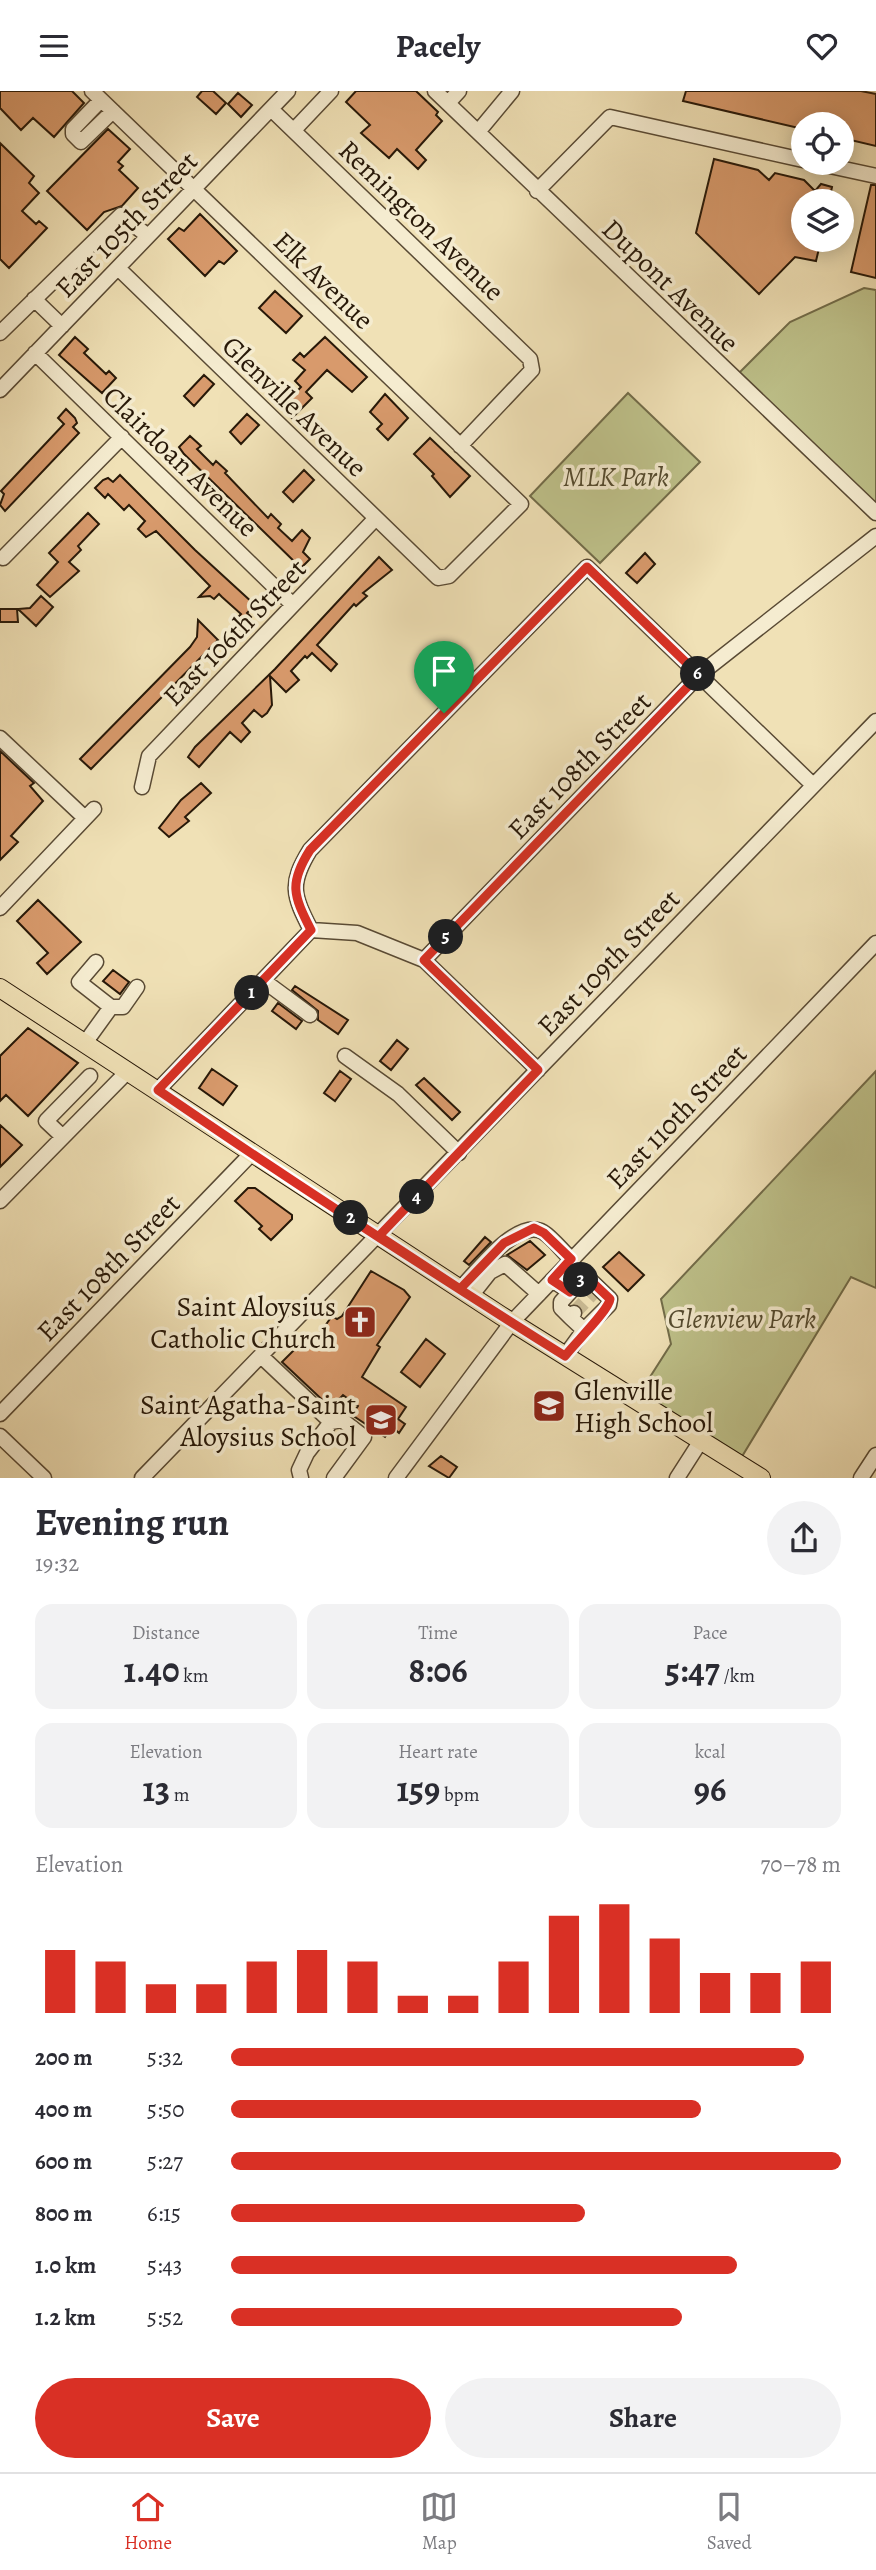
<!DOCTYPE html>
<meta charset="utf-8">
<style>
body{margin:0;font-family:Alegreya,serif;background:#f2f2f3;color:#2b2b33;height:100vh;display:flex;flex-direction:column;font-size:26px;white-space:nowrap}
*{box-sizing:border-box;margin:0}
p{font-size:23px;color:#7c7c81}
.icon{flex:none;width:38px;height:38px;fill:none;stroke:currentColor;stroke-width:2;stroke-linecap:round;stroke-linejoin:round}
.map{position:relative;height:1387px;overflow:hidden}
.drawer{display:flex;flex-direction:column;background:#fff;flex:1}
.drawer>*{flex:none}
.buttons{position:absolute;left:791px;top:21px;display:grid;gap:14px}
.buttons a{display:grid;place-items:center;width:63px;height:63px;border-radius:50%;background:#fff;box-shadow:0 4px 18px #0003;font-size:35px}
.pin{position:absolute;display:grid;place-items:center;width:60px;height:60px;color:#fff;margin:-72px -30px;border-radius:50% 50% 50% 0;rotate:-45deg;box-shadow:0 0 7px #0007}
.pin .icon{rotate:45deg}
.km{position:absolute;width:35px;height:35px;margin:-18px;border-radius:50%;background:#222;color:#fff;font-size:19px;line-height:35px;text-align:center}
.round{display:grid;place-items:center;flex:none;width:74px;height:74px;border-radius:37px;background:#f2f2f3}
.head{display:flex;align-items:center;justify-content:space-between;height:119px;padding:0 35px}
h1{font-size:38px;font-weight:700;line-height:52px}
.metrics{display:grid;grid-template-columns:repeat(3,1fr);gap:10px;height:119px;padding:7px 35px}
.metrics div{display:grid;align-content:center;border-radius:18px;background:#f2f2f3;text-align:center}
.metrics b{font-size:35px;font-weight:700}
.metrics small{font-size:19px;font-weight:400}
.metrics p{font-size:19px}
.chart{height:196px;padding:14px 35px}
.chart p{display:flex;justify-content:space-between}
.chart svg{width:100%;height:126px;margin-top:7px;stroke:#d93025;stroke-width:6}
.primary-button{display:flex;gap:14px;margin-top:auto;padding:14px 35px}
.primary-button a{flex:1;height:80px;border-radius:42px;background:#d93025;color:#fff;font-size:28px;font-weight:700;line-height:80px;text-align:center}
.primary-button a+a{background:#f2f2f3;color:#2b2b33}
ul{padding:0 35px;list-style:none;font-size:23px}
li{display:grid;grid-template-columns:112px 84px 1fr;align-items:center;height:52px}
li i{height:18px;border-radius:9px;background:#d93025}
header{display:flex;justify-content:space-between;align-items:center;height:91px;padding:0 35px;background:#fff;font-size:32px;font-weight:700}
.dock{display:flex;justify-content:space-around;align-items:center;height:98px;border-top:2px solid #e1e1e2;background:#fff;font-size:19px;color:#7c7c81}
.dock a{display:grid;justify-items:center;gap:4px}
.dock .selected{color:#d93025}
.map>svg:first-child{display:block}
</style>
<header><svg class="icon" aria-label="menu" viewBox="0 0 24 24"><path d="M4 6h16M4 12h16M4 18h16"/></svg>Pacely<svg class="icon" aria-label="heart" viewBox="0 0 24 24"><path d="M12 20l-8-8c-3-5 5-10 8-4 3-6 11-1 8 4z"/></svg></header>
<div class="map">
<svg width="876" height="1387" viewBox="0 0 876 1387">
<rect width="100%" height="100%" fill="#f0e1b6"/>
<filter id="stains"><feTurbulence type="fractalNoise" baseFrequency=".00286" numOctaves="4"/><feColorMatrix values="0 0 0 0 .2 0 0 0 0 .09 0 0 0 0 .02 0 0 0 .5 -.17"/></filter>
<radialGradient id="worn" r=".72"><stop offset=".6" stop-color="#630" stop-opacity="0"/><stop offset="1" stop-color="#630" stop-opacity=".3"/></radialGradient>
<path fill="#bec18a" stroke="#726c49" stroke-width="2" d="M864 197 876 199V422L734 287 790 231Z
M628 302 700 371 600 472 530 405Z
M876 980V1197L851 1186 738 1372 636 1308 671 1253 661 1208Z"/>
<path fill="#d89a6c" stroke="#271808" stroke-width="2" d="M0 0H72L84 12 54 46 33 27 21 39 0 17Z
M202 0H213L226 12 216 23 197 6Z
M356 0H416L438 21 436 24 442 30 416 59 426 69 418 78 397 58 389 67 361 42 370 34 346 11Z
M686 0H861L876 3V55L842 47V33H803V38L683 10Z
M238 2 252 14 241 26 228 13Z
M108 38 130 58 118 71 123 75 119 79 138 97 122 115 104 121 87 139 47 100Z
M0 52 34 85 29 92 39 102 22 120 36 133 39 130 47 137 9 177 0 168Z
M714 68 758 79 769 89 775 82 804 89 815 100 821 93 832 96 829 110H803V149H821L816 170 795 166 759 203 696 142Z
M871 94H876V187L851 181Z
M200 123 237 160 224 173 219 170 205 185 168 148 179 137 184 140Z
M275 200 302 225 286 242 259 217Z
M75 246 88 258 84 262 106 283 109 280 116 287 102 302 59 264Z
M325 246 367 286 352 301 327 279 306 301 312 307 292 327 281 317 301 296 295 290 305 279 293 269 300 262 304 266Z
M204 284 214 293 194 315 184 305Z
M385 303 408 327 388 349 377 338 382 333 370 321Z
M66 318 75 327 77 332 73 336 79 342 5 420 0 414 4 403 1 400 64 333 58 327Z
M247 323 259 334 241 353 230 341Z
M190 345 201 355 197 358 213 374 216 370 227 380 225 382 268 427 271 423 281 433 278 437 292 450 302 439 310 447 303 461 310 468 301 477 184 363 179 356Z
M430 347 470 385 450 406 432 385 434 383 414 363Z
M304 379 314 389 293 411 283 401Z
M120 384 195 459 255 514 247 522 251 526 248 529 250 531 242 540 233 532 241 523 222 506 219 503 214 508 210 505 199 506 210 495 156 440 146 446 138 438 145 430 129 414 124 419 108 403 105 407 95 397 103 389 108 387 113 391Z
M88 422 99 433 78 455 81 459 69 471 79 480 50 506 37 494 58 471 49 462Z
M645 462 655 473 637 492 626 482Z
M379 466 392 479 363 502 367 505 356 515 354 513 317 554 337 573 331 580 312 562 307 567 305 565 291 580 299 589 286 601 270 585 272 614 267 622 262 626 254 619 242 632 250 641 241 651 230 641 199 676 188 666 195 656 275 578Z
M41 505 53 516 36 535 18 518 30 517Z
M0 518H17L18 531H0Z
M198 529 218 549 91 678 80 668 190 556 197 546Z
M0 660 34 692 30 695 43 710 11 745 18 751 0 769Z
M201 692 211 702 185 726 189 730 169 746 159 737 181 709Z
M38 809 81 851 47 883 37 872 48 862 17 830Z
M113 879 129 891 120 903 103 890Z
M295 895 348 929 338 943 318 929V920L292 899Z
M278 912 302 930 296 938 272 920Z
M28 937 78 972 28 1025 6 1004 0 1010V965Z
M397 949 408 958 391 979 380 970Z
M212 978 237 995 223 1014 199 997Z
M340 980 351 988 335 1010 324 1002Z
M424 987 460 1021 452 1029 416 994Z
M0 1034 22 1054 0 1076Z
M248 1097H255L292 1124V1128L271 1149 259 1138 262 1135 235 1110Z
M485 1146 491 1151 469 1174 464 1170Z
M530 1150 545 1164 527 1179 507 1164Z
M619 1161 644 1184 628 1200 603 1176Z
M371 1180 404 1199 410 1206 377 1254 380 1256 362 1286 406 1316 398 1328 405 1333 399 1342 392 1336 385 1346 352 1324 358 1315 343 1304 331 1317 282 1271 303 1250 310 1256 332 1225 337 1228 342 1225Z
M426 1248 445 1263 420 1296 401 1281Z
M441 1365 457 1376 449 1387 429 1375Z"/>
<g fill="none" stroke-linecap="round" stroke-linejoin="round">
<path stroke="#c8b993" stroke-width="14" stroke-dasharray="14 7" stroke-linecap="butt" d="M574 1222 592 1203"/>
<defs>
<path id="minor" d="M92 0 521 413 449 485 438 487 118 177
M435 0 876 422
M101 9 73 38V43L81 51 113 20
M448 12 459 0
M271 18 530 268 532 279 460 355
M294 39 331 0
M478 41 512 0
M816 72 876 85
M537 100 610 26 803 69
M34 208 62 235
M0 242 121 124 148 145
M35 262 293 514
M0 299 288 0
M3 467 122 346
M0 647 85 727
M142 696 149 665 375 428
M0 817 94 718
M311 839C293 804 289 793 310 759L587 476 813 694
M311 839 357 842 424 869 538 979
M424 869 699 584 876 445
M96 871 79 891 111 916
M264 890 310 924
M85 952 111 916H123L137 896
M345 965 398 1003 459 1062
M158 999 311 839
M63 1046 46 1030 90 985
M0 1110 128 980
M552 1189 570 1201 582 1188H589L610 1208 609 1214 584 1239
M460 1198C476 1182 517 1126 543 1141 553 1147 562 1160 571 1168
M570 1201 561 1211V1217L570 1226
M471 1205 490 1181 505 1173 539 1203
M261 1265 331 1331
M565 1265 584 1239 570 1226 574 1222
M0 1323 251 1063
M0 1345 44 1387
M142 1387 876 630
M301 1387 299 1379 307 1362 331 1331 342 1329 364 1346 334 1387
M396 1387 512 1231 876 852
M677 1387 702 1348
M861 1387 876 1364"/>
<path id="major" d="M0 897 500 1224 761 1387"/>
</defs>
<use href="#minor" stroke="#594a34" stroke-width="17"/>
<use href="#major" stroke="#271808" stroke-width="20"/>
<use href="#minor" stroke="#f5ecd0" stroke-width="14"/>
<use href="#major" stroke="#f0e1b6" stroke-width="18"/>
</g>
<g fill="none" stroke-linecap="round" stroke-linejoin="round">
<defs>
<path id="route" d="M444 622 310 759C289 792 293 804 311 839L158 999C292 1091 428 1179 565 1265 575 1252 609 1219 610 1208L589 1188H582L570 1201 552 1189 571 1168 544 1142 534 1137 504 1152 460 1198 379 1145 538 979 424 869 699 584 587 476 444 622"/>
</defs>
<use href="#route" stroke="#fff" stroke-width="14"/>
<use href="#route" stroke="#d93025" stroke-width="9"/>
</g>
<defs>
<symbol id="church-square" viewBox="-11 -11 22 22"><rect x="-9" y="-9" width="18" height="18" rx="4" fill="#8f2418" stroke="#f5ecd0"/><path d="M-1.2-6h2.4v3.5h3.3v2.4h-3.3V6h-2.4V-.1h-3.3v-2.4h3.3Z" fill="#fff"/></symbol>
<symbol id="school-square" viewBox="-11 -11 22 22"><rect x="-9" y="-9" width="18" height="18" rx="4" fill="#8f2418" stroke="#f5ecd0"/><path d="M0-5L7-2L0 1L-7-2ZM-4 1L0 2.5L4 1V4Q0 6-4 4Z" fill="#fff"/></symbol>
</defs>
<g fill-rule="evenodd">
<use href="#church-square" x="341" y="1212" width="38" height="38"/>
<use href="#school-square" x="530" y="1296" width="38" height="38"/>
<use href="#school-square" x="362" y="1310" width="38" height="38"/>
</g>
<g text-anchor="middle" stroke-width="7" stroke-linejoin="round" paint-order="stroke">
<g font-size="28" fill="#271808" stroke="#f5ecd0">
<text transform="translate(422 129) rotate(44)" y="10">Remington Avenue</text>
<text transform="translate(126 133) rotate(-46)" y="10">East 105th Street</text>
<text transform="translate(324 189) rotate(44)" y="10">Elk Avenue</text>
<text transform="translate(671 194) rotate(44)" y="10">Dupont Avenue</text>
<text transform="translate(295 315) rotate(44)" y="10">Glenville Avenue</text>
<text transform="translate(181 370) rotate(44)" y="10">Clairdoan Avenue</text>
<text transform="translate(234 541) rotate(-46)" y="10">East 106th Street</text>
<text transform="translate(579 674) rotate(-46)" y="10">East 108th Street</text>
<text transform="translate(608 871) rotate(-46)" y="10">East 109th Street</text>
<text transform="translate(676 1025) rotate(-46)" y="10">East 110th Street</text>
<text transform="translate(108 1176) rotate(-46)" y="10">East 108th Street</text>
</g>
<g font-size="28" font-style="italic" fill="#544b2f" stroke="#f5ecd0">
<text x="616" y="395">MLK Park</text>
<text x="742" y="1237">Glenview Park</text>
</g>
<g font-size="28" fill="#271808" stroke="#f5ecd0" text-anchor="end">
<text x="336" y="1225">Saint Aloysius<tspan x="336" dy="32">Catholic Church</tspan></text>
<text x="574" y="1309" text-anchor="start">Glenville<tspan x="574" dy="32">High School</tspan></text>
<text x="356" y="1323">Saint Agatha-Saint<tspan x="356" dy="32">Aloysius School</tspan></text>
</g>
</g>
<rect width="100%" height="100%" filter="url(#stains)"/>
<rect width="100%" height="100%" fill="url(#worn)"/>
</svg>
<div class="buttons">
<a><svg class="icon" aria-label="locate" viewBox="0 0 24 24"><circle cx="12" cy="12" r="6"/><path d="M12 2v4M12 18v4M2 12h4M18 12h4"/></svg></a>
<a><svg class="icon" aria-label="layers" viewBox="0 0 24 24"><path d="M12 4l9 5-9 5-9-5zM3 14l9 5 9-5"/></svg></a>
</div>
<div class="pin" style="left:444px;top:622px;background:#1e9e55"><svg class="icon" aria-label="arrive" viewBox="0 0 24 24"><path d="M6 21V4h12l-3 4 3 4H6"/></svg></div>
<b class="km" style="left:252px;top:902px">1</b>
<b class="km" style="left:351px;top:1127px">2</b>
<b class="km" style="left:581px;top:1189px">3</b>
<b class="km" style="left:417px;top:1106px">4</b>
<b class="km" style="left:446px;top:846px">5</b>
<b class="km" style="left:698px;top:583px">6</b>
</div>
<section class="drawer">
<div class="head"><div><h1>Evening run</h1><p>19:32</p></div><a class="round"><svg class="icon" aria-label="share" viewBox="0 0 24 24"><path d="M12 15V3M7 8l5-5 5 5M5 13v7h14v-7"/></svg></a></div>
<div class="metrics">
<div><p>Distance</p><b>1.40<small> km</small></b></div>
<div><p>Time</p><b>8:06</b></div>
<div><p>Pace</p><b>5:47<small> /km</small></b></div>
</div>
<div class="metrics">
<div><p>Elevation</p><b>13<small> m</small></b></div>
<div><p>Heart rate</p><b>159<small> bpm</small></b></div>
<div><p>kcal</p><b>96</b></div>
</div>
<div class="chart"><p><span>Elevation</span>70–78 m</p>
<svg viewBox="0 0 160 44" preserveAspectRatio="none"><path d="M5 44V22M15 44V26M25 44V34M35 44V34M45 44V26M55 44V22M65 44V26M75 44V38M85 44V38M95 44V26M105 44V10M115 44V6M125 44V18M135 44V30M145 44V30M155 44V26"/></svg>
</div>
<ul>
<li><b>200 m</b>5:32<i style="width:94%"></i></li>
<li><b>400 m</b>5:50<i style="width:77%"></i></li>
<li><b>600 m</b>5:27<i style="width:100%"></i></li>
<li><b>800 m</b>6:15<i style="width:58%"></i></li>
<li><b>1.0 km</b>5:43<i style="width:83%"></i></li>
<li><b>1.2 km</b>5:52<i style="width:74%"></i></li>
</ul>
<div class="primary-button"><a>Save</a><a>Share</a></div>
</section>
<nav class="dock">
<a class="selected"><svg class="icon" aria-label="home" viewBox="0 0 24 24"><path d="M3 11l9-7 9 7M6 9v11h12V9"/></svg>Home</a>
<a><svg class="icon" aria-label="map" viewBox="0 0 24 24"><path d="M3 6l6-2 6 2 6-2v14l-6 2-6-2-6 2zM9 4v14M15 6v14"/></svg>Map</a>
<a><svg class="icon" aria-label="saved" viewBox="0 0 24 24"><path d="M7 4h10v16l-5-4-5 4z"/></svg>Saved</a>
</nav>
